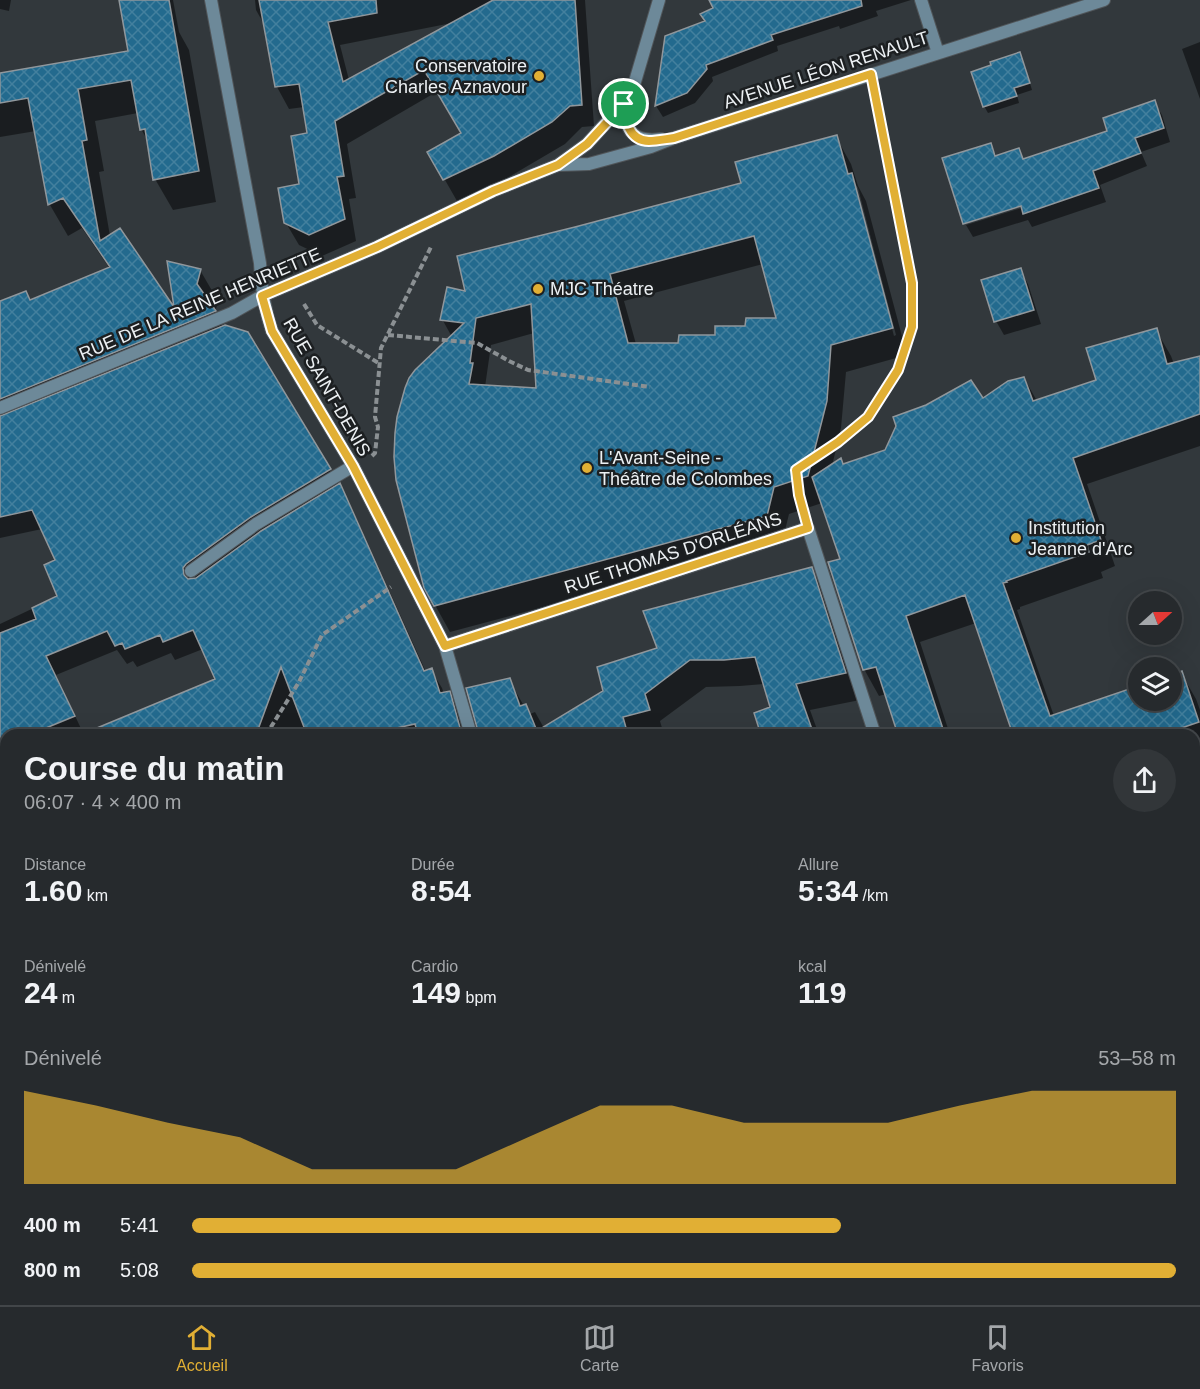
<!DOCTYPE html>
<html lang="fr">
<meta charset="utf-8">
<style>
body{margin:0;font-family:Helvetica,sans-serif;background:#323639;color:#f1f3f6;height:100vh;display:flex;flex-direction:column;font-size:22px;white-space:nowrap}
*{box-sizing:border-box;margin:0}
p{font-size:20px;color:#a4a7aa}
.icon{flex:none;width:33px;height:33px;fill:none;stroke:currentColor;stroke-width:2;stroke-linecap:round;stroke-linejoin:round}
.map{position:relative;flex:1;overflow:hidden}
.panel{position:absolute;left:0px;top:729px;width:1200px;height:576px;display:flex;flex-direction:column;background:#262a2d;border-radius:18px 18px 0 0;box-shadow:0 6px 24px #0002,0 0 0 2px #424649}
.panel>*{flex:none}
.needle{width:39px;rotate:69deg}
.fabs{position:absolute;left:1128px;top:591px;display:grid;gap:12px}
.fabs a{display:grid;place-items:center;width:54px;height:54px;border-radius:50%;background:#262a2d;box-shadow:0 6px 24px #0002,0 0 0 2px #424649;font-size:30px}
.pin{position:absolute;display:grid;place-items:center;width:51px;height:51px;color:#fff;margin:-26px;border:3px solid #fff;border-radius:50%;box-shadow:0 2px 6px #0007}
.round{display:grid;place-items:center;flex:none;width:63px;height:63px;border-radius:32px;background:#323639}
.overview{display:flex;align-items:center;justify-content:space-between;height:102px;padding:0 24px}
h1{font-size:33px;font-weight:800;line-height:45px}
.figures{display:grid;grid-template-columns:repeat(3,1fr);gap:9px;height:102px;padding:6px 24px}
.figures div{display:grid;align-content:center}
.figures b{font-size:30px;font-weight:800}
.figures small{font-size:16px;font-weight:400}
.figures p{font-size:16px}
.chart{height:168px;padding:12px 24px}
.chart p{display:flex;justify-content:space-between}
.chart svg{width:100%;height:108px;margin-top:6px;fill:#e1af34;opacity:.7}
ul{padding:0 24px;list-style:none;font-size:20px}
li{display:grid;grid-template-columns:96px 72px 1fr;align-items:center;height:45px}
li i{height:15px;border-radius:8px;background:#e1af34}
.menu{display:flex;justify-content:space-around;align-items:center;height:84px;border-top:2px solid #424649;background:#262a2d;font-size:16px;color:#a4a7aa}
.menu a{display:grid;justify-items:center;gap:3px}
.menu .on{color:#e1af34}
.map>svg:first-child{display:block}
</style>
<div class="map">
<svg width="1200" height="1305" viewBox="0 0 1200 1305">
<defs>
<pattern id="building-cross-hatch" width="8" height="8" patternUnits="userSpaceOnUse" patternTransform="scale(1.5)"><rect width="8" height="8" fill="#236a8e"/><path d="M0 0l8 8M0 8l8-8" fill="none" stroke="#43809e"/></pattern>
</defs>
<rect width="100%" height="100%" fill="#32383c"/>
<path fill="#0007" fill-rule="evenodd" d="M0 0H11L9 11 0 9Z
M120 0H173L179 32 189 50 216 202 173 210 155 179 149 143 141 129 138 113 95 121 104 171 99 172 110 236 177 314 200 270 218 301 215 313 223 327 247 334 350 504 426 672 431 670 442 688 444 694 449 693 460 712 467 735H103L217 680 203 649 175 660 171 653 137 667 133 661 127 664 117 650 56 675 84 735H6V828L0 814V624L59 596 57 561 42 529 0 538V303L31 302 110 269 82 228 68 236 50 205 36 131 0 137V74L130 52Z
M255 0H585L594 126 582 127 565 144 507 178 457 201 429 152 463 134 438 91 347 144 356 198 349 199 356 241 322 256 299 245 286 223 301 185 309 134 304 107 289 109 277 87 265 26 256 10ZM452 23 349 80 340 45Z
M710 0H911L876 11 878 16 840 29 839 26 777 46 778 51 712 77 713 81 695 103 663 117 656 106 666 37 706 22 716 9Z
M1200 42V99L1182 49Z
M1023 60 1032 90 1017 95 1019 103 988 113 984 106Z
M1154 102 1162 115 1170 142 1141 152 1147 166 1100 185 1106 202 1032 227 1028 220 973 237 966 225 1028 206V203L965 222V225L944 159 990 144 997 157 1018 150 1024 160 1109 132Z
M836 137 851 164 858 186 866 201 907 355 846 372 841 428 832 466H844L886 451 1024 378 1037 401 1098 381 1156 330 1171 356 1174 364 1200 357V446L1087 484 1115 566 1101 572 1103 578 1020 607V609L1017 610 1054 716 1138 687V700H1172V676L1181 673 1196 699 1200 710V753L1194 755V735H1015L976 623 920 642 950 735H900L886 694 879 696 864 669 841 560 822 503 789 514 782 543 450 632 435 605 452 337 442 319 467 293 742 184ZM853 182H854L858 188 896 335 894 336ZM763 264 778 320 717 336 679 344H636L624 301ZM534 333 538 390 485 387 491 345Z
M1020 270 1028 284 1041 324 1004 335 996 321 983 281Z
M811 568 826 595 860 700 810 710 819 735H762L772 708 765 684 740 686 706 687 660 721 664 735H481L468 689 509 680 524 706H525L530 714 535 712 544 728 604 692 659 649Z
M1200 801V876L1194 878V802Z
M1200 974V1034L1194 1035V975Z
M1200 1186V1243L1194 1245V1187Z
M233 1299H542L544 1305H220Z
M639 1299H956L930 1305H641Z"/>
<path fill="url(#building-cross-hatch)" stroke="#90979c" stroke-width="1.5" fill-rule="evenodd" d="M119 0H169L199 171 153 180 145 129 140 130 131 80 78 89 87 140 82 141 100 241 120 228 174 307 167 261 201 269 197 284 216 311 0 399V301L26 291 30 300 110 267 63 198 48 205 28 98 0 103V73L128 51Z
M259 0H376L377 13 328 22 343 82 493 0H575L582 105 570 106 552 122 494 156 443 180 427 152 461 133 424 70 335 121 344 176 337 177 345 219 309 235 284 223 278 188 299 184 291 136 307 133 299 84 275 87Z
M709 0H861L862 6 771 35 773 40 706 65 707 69 687 93 655 106 665 36 705 21 700 14 713 8Z
M1020 52 1030 83 1014 88 1017 96 983 107 971 72 991 65 990 62Z
M1155 100 1164 128 1135 138 1141 153 1093 171 1099 188 1023 214 1021 206 963 224 942 158 991 143 995 156 1019 148 1023 159 1107 131 1103 118Z
M837 135 848 174 852 173 893 328 831 345 827 401 808 476 774 487 767 516 434 606 424 588 396 480 394 457 395 433 397 417 405 388 409 378 415 370 464 323 440 320 447 287 465 291 457 256 575 227 741 183 735 162ZM754 236 776 318H746L745 326H715V335H679L678 343H628L610 274ZM531 304 536 388 469 384 473 363H470L476 318Z
M1021 268 1034 310 994 322 981 280Z
M225 325 248 332 331 469 251 517 186 564 183 568 184 575 188 579 196 578 261 531 340 483 424 671 432 668 440 693 450 691 462 735H418L415 724 365 735H307L281 667 256 735H80L215 679 193 630 163 642 160 635 125 649 122 643 115 646 107 631 46 656 75 716 29 735H6V745L0 747V633L36 619 32 608 57 596 44 565 55 560 32 510 0 517V416Z
M1157 328 1167 364 1200 356V414L1073 458 1101 540 1087 545 1089 552 1006 581 1007 582 1003 583 1050 716 1138 686V700H1172V675L1182 671 1199 722 1161 735H1008L1007 730 1011 729 965 595 906 616 945 735H898L876 667 863 670 828 562 840 559 812 477 841 458 843 464 885 450 896 426 893 417 926 405 971 380 983 398 1008 381 1024 377 1033 401 1096 380 1086 348Z
M812 567 846 673 796 684 814 735H761L754 713 770 707 755 657 724 660H690L645 694 650 710 623 717 628 735H509L507 728 479 735 466 688 510 678 520 706 526 704 537 731 603 691 597 667 657 648 643 611Z"/>
<g fill="none" stroke-linecap="round" stroke-linejoin="round">
<defs>
<path id="service" d="M191 571 256 524 353 466"/>
<path id="pedestrian" d="M609 1299 611 1305"/>
<path id="minor" d="M211 0 260 263C261 287 264 308 272 331L353 466 445 646 471 735
M921 0 938 53
M624 103C624 130 633 143 661 139
M559 165 589 164 651 147 674 138 1104 0
M0 408 232 313 262 296 377 247 493 191 558 165 587 144 624 103 634 85 659 0
M445 646 808 528 875 735
M1194 1262 1200 1261
M986 1305 1015 1299"/>
<path id="secondary" d="M1194 902 1200 901
M0 963 6 977
M0 1146 6 1157
M0 1233 6 1228
M141 1299 144 1305"/>
</defs>
<use href="#service" stroke="#505559" stroke-width="14"/>
<use href="#pedestrian" stroke="#505559" stroke-width="14"/>
<use href="#minor" stroke="#505559" stroke-width="14"/>
<use href="#secondary" stroke="#505559" stroke-width="14"/>
<path stroke="#8b9093" stroke-width="4" stroke-dasharray="6 3" stroke-linecap="butt" d="M304 304 317 325 380 364
M388 335 477 343 509 361 528 370 650 387
M372 456 375 453 378 427 375 417 381 348 431 247
M803 507 799 495 796 470 838 442 868 417 898 370 912 327V283L876 98
M266 735 299 682 322 635 391 587
M0 1188 6 1191
M175 1299 178 1305"/>
<use href="#service" stroke="#6d8999" stroke-width="12"/>
<use href="#pedestrian" stroke="#6d8999" stroke-width="12"/>
<use href="#minor" stroke="#6d8999" stroke-width="12"/>
<use href="#secondary" stroke="#8ab6d1" stroke-width="12"/>
</g>
<g fill="none" stroke-linecap="round" stroke-linejoin="round">
<defs>
<path id="route" d="M871 74 912 283V327L898 370 868 417 838 442 796 470 799 495 808 528 445 646 353 466 272 331 262 296 377 247 493 191 558 165 587 144 624 104C624 119 629 141 649 141 657 141 666 139 674 138Z"/>
</defs>
<use href="#route" stroke="#fff" stroke-width="12"/>
<use href="#route" stroke="#e1af34" stroke-width="8"/>
</g>
<g fill="#e1af34" stroke="#1c1f21" stroke-width="2">
<circle cx="539" cy="76" r="6"/>
<circle cx="538" cy="289" r="6"/>
<circle cx="587" cy="468" r="6"/>
<circle cx="1016" cy="538" r="6"/>
</g>
<g text-anchor="middle" stroke-width="5" stroke-linejoin="round" paint-order="stroke">
<g font-size="18" fill="#ecf0f3" stroke="#1c1f21" text-anchor="start">
<text x="527" y="72" text-anchor="end">Conservatoire<tspan x="527" dy="21">Charles Aznavour</tspan></text>
<text x="550" y="295">MJC Théatre</text>
<text x="599" y="464">L'Avant-Seine -<tspan x="599" dy="21">Théâtre de Colombes</tspan></text>
<text x="1028" y="534">Institution<tspan x="1028" dy="21">Jeanne d'Arc</tspan></text>
</g>
<g font-size="18" fill="#ecf0f3" stroke="#1c1f21">
<text transform="translate(826 70) rotate(-18)" y="6">AVENUE LÉON RENAULT</text>
<text transform="translate(200 304) rotate(-23)" y="6">RUE DE LA REINE HENRIETTE</text>
<text transform="translate(327 387) rotate(60)" y="6">RUE SAINT-DENIS</text>
<text transform="translate(673 553) rotate(-18)" y="6">RUE THOMAS D'ORLÉANS</text>
</g>
</g>
</svg>
<div class="fabs">
<a><svg class="needle" viewBox="-14 -14 28 28"><path d="M0-13l5 13h-10z" fill="#e53935"/><path d="M0 13l5-13h-10z" fill="#a4a7aa"/></svg></a>
<a><svg class="icon" aria-label="layers" viewBox="0 0 24 24"><path d="M12 4l9 5-9 5-9-5zM3 14l9 5 9-5"/></svg></a>
</div>
<div class="pin" style="left:624px;top:104px;background:#1e9e55"><svg class="icon" aria-label="arrive" viewBox="0 0 24 24"><path d="M6 21V4h12l-3 4 3 4H6"/></svg></div>
<section class="panel">
<div class="overview"><div><h1>Course du matin</h1><p>06:07 · 4 × 400 m</p></div><a class="round"><svg class="icon" aria-label="share" viewBox="0 0 24 24"><path d="M12 15V3M7 8l5-5 5 5M5 13v7h14v-7"/></svg></a></div>
<div class="figures">
<div><p>Distance</p><b>1.60<small> km</small></b></div>
<div><p>Durée</p><b>8:54</b></div>
<div><p>Allure</p><b>5:34<small> /km</small></b></div>
</div>
<div class="figures">
<div><p>Dénivelé</p><b>24<small> m</small></b></div>
<div><p>Cardio</p><b>149<small> bpm</small></b></div>
<div><p>kcal</p><b>119</b></div>
</div>
<div class="chart"><p><span>Dénivelé</span>53–58 m</p>
<svg viewBox="0 0 160 44" preserveAspectRatio="none"><path d="M0 44V6L10 12L20 19L30 25L40 38L50 38L60 38L70 25L80 12L90 12L100 19L110 19L120 19L130 12L140 6L150 6L160 6V44z"/></svg>
</div>
<ul>
<li><b>400 m</b>5:41<i style="width:66%"></i></li>
<li><b>800 m</b>5:08<i style="width:100%"></i></li>
</ul>
</section>
</div>
<nav class="menu">
<a class="on"><svg class="icon" aria-label="home" viewBox="0 0 24 24"><path d="M3 11l9-7 9 7M6 9v11h12V9"/></svg>Accueil</a>
<a><svg class="icon" aria-label="map" viewBox="0 0 24 24"><path d="M3 6l6-2 6 2 6-2v14l-6 2-6-2-6 2zM9 4v14M15 6v14"/></svg>Carte</a>
<a><svg class="icon" aria-label="saved" viewBox="0 0 24 24"><path d="M7 4h10v16l-5-4-5 4z"/></svg>Favoris</a>
</nav>
